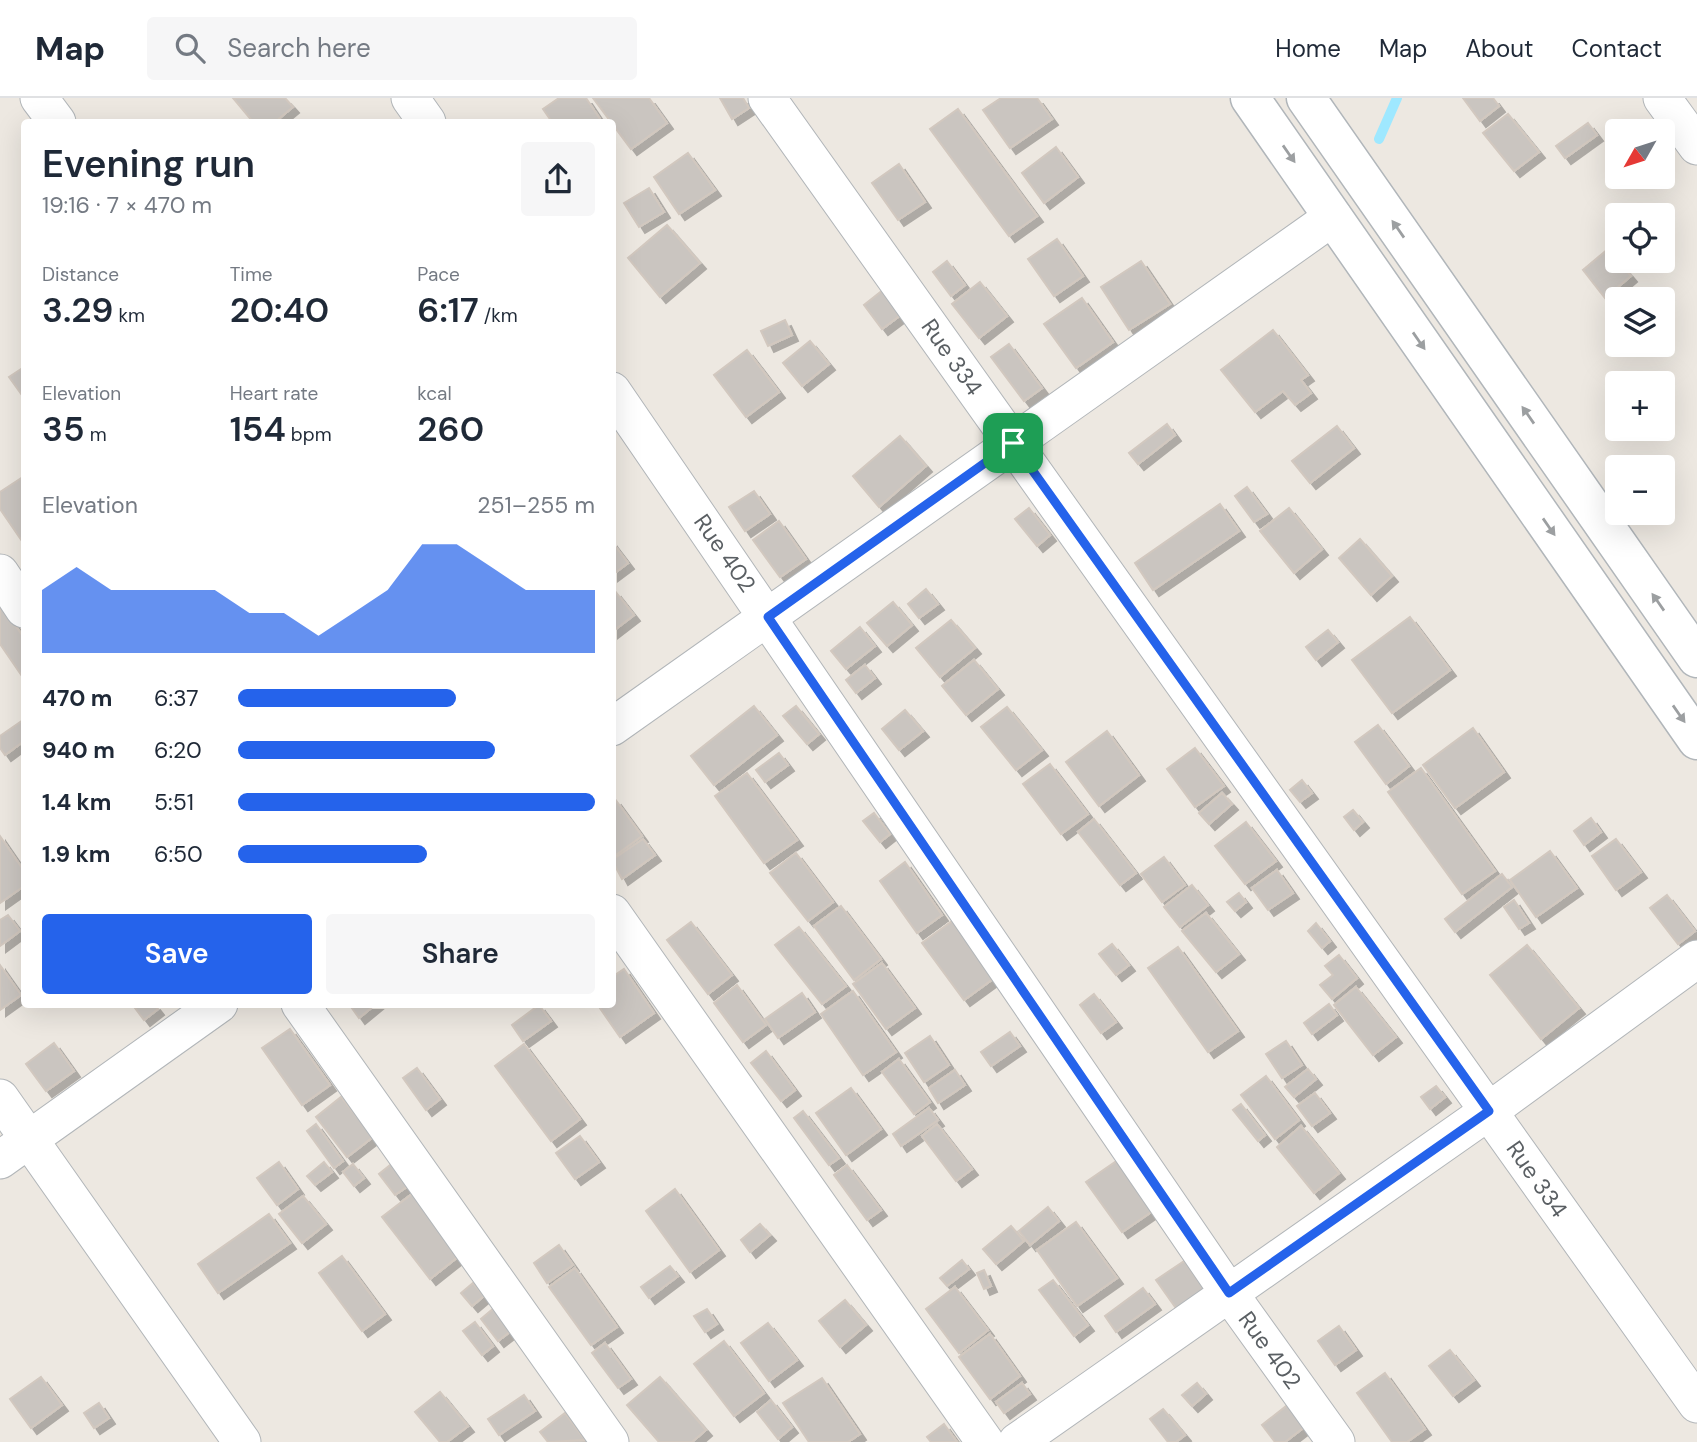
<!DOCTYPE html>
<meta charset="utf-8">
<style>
body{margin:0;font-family:"DM Sans",sans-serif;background:#f6f6f7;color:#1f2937;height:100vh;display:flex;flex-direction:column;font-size:26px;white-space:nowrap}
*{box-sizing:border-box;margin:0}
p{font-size:23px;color:#747a83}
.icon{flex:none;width:38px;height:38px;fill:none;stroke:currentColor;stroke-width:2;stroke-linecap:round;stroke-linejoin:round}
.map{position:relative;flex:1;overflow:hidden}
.sheet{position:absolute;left:21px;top:21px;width:595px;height:889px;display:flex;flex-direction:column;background:#fff;border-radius:7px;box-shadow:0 7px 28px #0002}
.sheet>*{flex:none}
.needle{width:46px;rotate:231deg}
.fabs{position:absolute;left:1605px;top:21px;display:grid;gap:14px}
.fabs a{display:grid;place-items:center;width:70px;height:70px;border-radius:7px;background:#fff;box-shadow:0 7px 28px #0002;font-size:35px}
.pin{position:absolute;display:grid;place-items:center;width:60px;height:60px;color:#fff;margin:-30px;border-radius:14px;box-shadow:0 4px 10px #0006}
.round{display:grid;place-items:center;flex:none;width:74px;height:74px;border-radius:7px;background:#f6f6f7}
.overview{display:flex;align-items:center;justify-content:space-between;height:119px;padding:0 21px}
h1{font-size:38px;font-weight:600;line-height:52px}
.stats{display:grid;grid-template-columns:repeat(3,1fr);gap:10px;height:119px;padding:7px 21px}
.stats div{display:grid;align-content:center}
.stats b{font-size:35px;font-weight:600}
.stats small{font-size:19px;font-weight:400}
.stats p{font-size:19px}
.chart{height:196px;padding:14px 21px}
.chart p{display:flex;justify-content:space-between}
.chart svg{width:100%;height:126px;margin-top:7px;fill:#2563eb;opacity:.7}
.cta{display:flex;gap:14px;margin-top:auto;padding:14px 21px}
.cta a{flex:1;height:80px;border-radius:7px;background:#2563eb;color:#fff;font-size:28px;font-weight:600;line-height:80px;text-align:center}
.cta a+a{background:#f6f6f7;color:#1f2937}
ul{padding:0 21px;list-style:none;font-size:23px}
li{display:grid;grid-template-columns:112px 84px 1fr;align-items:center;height:52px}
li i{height:18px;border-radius:9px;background:#2563eb}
header{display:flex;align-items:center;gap:42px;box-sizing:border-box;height:98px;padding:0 35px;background:#fff;border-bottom:2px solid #e0e1e3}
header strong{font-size:33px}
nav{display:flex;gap:38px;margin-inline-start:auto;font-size:24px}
.search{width:490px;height:63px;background:#f6f6f7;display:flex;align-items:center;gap:18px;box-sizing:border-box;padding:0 24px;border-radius:7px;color:#747a83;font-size:26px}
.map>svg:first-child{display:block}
</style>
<header>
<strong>Map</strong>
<div class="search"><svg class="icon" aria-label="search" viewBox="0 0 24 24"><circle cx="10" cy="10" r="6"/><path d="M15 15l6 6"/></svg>Search here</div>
<nav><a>Home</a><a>Map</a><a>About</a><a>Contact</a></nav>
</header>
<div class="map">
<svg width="1697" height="1344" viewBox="0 0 1697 1344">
<defs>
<filter id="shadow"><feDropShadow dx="6" dy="6" stdDeviation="0" flood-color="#0004"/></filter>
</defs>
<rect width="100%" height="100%" fill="#ede8e1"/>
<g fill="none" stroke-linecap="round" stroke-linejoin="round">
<path stroke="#9fe8ff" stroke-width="10" d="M1379 41 1397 0"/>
</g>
<path fill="#cac5c0" stroke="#d2c8bf" stroke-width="2" filter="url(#shadow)" d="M233 0H285L293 9 275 24H253Z
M559 0H586L602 24H552L543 11Z
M593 0H649L667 25 631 51Z
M720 0H743L749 10 732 21Z
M1001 0H1037L1052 21 1010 50 983 12Z
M1463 0H1493L1499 8 1480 23Z
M958 11 1037 118 1009 138 930 31Z
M1508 16 1539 54 1514 73 1483 35Z
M1588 25 1597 37 1565 60 1556 48Z
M1056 49 1078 79 1044 105 1022 75Z
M688 55 715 92 679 116 654 79Z
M899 66 925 104 898 122 872 85Z
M649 90 664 114 639 129 624 105Z
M667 127 700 165 660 199 628 160Z
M1057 141 1083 178 1054 198 1028 161Z
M1608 151 1631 178 1605 200 1583 172Z
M947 163 965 187 951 198 933 174Z
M1141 163 1170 206 1129 232 1101 189Z
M980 184 1007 218 979 240 952 206Z
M883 192 902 216 882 231 864 207Z
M1082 200 1113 244 1076 270 1044 226Z
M785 222 792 237 768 248 761 233Z
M1273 232 1308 277 1301 282 1311 295 1295 307 1283 293 1255 314 1221 272Z
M810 243 829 266 802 288 783 265Z
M1009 246 1042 290 1024 303 991 259Z
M747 252 779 294 746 319 714 277Z
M24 269V300L9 279Z
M1167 326 1175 337 1138 366 1129 355Z
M1337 328 1354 350 1310 385 1292 363Z
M900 338 926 368 879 409 853 378Z
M23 379 24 381V446L0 411V394Z
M1247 389 1267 416 1254 424 1235 398Z
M754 393 770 416 745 433 729 409Z
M1220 406 1239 433 1153 492 1135 465Z
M1029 410 1050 437 1037 448 1015 421Z
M1289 410 1322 451 1294 475 1260 433Z
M779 423 806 461 780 479 753 442Z
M1360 441 1392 478 1371 497 1339 460Z
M612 444 628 465 612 477Z
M926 491 938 506 919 520 908 506Z
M615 493 634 517 612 534V496Z
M893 504 912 527 887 548 867 525Z
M0 505 24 540V581L0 546Z
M1410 519 1450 572 1392 615 1352 562Z
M951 522 975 550 940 579 916 550Z
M860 529 875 548 846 571 831 553Z
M1328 532 1338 544 1316 562 1306 549Z
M974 562 998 591 966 617 942 588Z
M865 567 875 580 856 595 846 582Z
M754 608 777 637 714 687 691 658Z
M796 608 819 636 807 646 783 618Z
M1007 609 1042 652 1016 672 981 629Z
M905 612 923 633 899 652 882 631Z
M23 622 24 643 5 657 0 650V638Z
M1378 627 1409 668 1386 686 1355 644Z
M1473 630 1504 674 1455 710 1423 667Z
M1107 633 1139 677 1099 708 1066 664Z
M1195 650 1224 688 1195 709 1167 671Z
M779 655 788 667 765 684 756 672Z
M1050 666 1088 716 1061 736 1023 686Z
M1421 670 1495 773 1462 796 1388 694Z
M747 675 797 742 764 765 715 698Z
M1302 682 1312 695 1300 704 1290 692Z
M1222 695 1232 706 1209 726 1199 715Z
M615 701 642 738 613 759 612 703Z
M1353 712 1363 724 1354 732 1344 719Z
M874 715 890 736 880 744 863 723Z
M1591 720 1601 734 1584 747 1574 733Z
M1094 721 1136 775 1120 787 1078 734Z
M1246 724 1276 763 1245 786 1215 748Z
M0 738 24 773V788L0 805Z
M643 741 655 757 622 781 612 762Z
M1616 741 1641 774 1616 792 1592 758Z
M1550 753 1577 790 1536 819 1510 782Z
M796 755 833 804 808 823 770 775Z
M1164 759 1185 787 1162 804 1141 776Z
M905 764 942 817 917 835 880 783Z
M1277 772 1293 795 1268 812 1252 790Z
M1502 776 1512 789 1455 834 1445 821Z
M1192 787 1208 807 1180 829 1164 809Z
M1239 795 1246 804 1235 813 1227 804Z
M1667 797 1695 833 1678 846 1650 810Z
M1514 802 1529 825 1519 831 1504 809Z
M841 808 881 861 854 882 814 828Z
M1206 815 1239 856 1216 874 1182 833Z
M8 817 20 833 0 848V822Z
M955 821 997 878 964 902 922 845Z
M691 824 732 877 708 896 667 842Z
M1316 825 1330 843 1322 850 1308 833Z
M799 829 846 888 822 906 775 847Z
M1112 846 1129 867 1116 877 1099 856Z
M1527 847 1579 910 1541 941 1490 877Z
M1178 849 1238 933 1208 954 1148 870Z
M1339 857 1357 880 1332 901 1320 887 1333 877 1325 868Z
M882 865 915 910 886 931 853 886Z
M0 867 21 897 0 912Z
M624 871 654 915 620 939 597 906H612V879Z
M737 887 766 927 743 944 714 905Z
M1356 889 1396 939 1373 957 1334 907Z
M853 893 896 954 863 977 821 916Z
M802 895 815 914 778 940 765 921Z
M1094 896 1116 924 1101 935 1080 907Z
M132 906H154L158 911 144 922Z
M349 906H376L359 920Z
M1329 906 1337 917 1312 936 1304 925Z
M539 907 551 923 523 943 512 927Z
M290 931 330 987 302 1007 262 950Z
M1010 934 1020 948 991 968 981 954Z
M930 938 949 967 924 984 905 955Z
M1286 943 1302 967 1282 980 1266 956Z
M54 945 74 973 46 993 26 966Z
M524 946 580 1021 551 1043 495 968Z
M766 953 795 992 781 1003 751 965Z
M899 961 930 1004 914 1016 882 974Z
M417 970 440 1001 426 1012 403 980Z
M1308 971 1316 981 1294 999 1285 989Z
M955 972 965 987 938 1005 929 990Z
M1266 978 1299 1022 1275 1041 1241 997Z
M1436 988 1445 999 1430 1011 1421 999Z
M851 990 881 1031 846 1057 816 1015Z
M1315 995 1330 1015 1312 1028 1297 1008Z
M341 999 373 1039 347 1059 316 1019Z
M1241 1006 1265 1037 1258 1043 1233 1012Z
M929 1010 938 1022 901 1048 893 1036Z
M803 1013 839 1060 829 1067 794 1020Z
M316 1026 343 1063 334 1070 307 1033Z
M937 1026 972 1071 956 1083 922 1038Z
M1301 1028 1339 1075 1314 1095 1277 1049Z
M580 1038 599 1064 575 1081 556 1055Z
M1121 1060 1157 1110 1122 1134 1086 1084Z
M279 1064 298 1091 277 1107 257 1080Z
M324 1064 332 1074 315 1087 307 1078Z
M394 1064 411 1086 395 1097 379 1076Z
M353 1066 364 1080 354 1088 343 1074Z
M847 1067 881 1112 867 1122 834 1077Z
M675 1091 719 1152 690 1174 646 1113Z
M412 1096 459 1158 430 1181 382 1119Z
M303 1098 326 1126 302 1145 279 1116Z
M1048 1109 1059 1123 1030 1147 1019 1133Z
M269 1116 290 1145 218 1195 198 1166Z
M1076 1124 1117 1180 1077 1208 1037 1152Z
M760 1126 770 1137 750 1154 741 1142Z
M1011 1128 1024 1143 996 1166 983 1151Z
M559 1147 573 1167 547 1185 534 1165Z
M342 1158 385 1216 362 1233 319 1175Z
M962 1162 969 1171 947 1188 940 1180Z
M1184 1163 1206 1193 1178 1213 1156 1182Z
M670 1168 678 1178 649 1200 641 1189Z
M575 1170 617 1229 591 1247 549 1189Z
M984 1172 991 1188 984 1191 977 1175Z
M1053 1182 1088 1227 1074 1238 1039 1192Z
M473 1185 484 1198 472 1208 461 1195Z
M955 1189 988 1232 959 1255 926 1211Z
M1143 1190 1155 1206 1116 1234 1105 1218Z
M845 1202 866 1227 840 1249 819 1223Z
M494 1210 511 1233 498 1243 481 1221Z
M707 1211 717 1226 705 1234 694 1218Z
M475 1224 493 1248 482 1257 463 1233Z
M768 1225 797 1262 769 1283 741 1245Z
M1339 1228 1356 1252 1335 1267 1318 1243Z
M990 1236 1020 1278 990 1301 959 1259Z
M724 1243 764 1295 734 1318 694 1266Z
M605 1245 631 1281 618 1290 592 1255Z
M1450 1252 1474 1282 1453 1298 1429 1268Z
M1385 1275 1425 1331 1407 1344H1392L1357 1295Z
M41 1279 62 1307 31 1330 10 1301Z
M660 1279 706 1332 692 1344H659L627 1307Z
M822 1280 860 1336 848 1344H809L783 1305Z
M1022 1285 1030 1296 1004 1315 996 1304Z
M1197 1285 1206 1296 1192 1308 1182 1297Z
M440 1294 468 1328 447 1344H440L415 1314Z
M524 1297 535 1313 499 1337 488 1321Z
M771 1302 792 1329 778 1341 757 1314Z
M99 1305 109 1320 94 1330 84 1315Z
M1290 1305 1307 1327 1285 1344H1275L1262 1327Z
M1163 1311 1185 1337 1176 1344H1168L1150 1321Z
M565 1315 585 1342 548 1344 540 1334Z
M944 1326 957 1344H931L927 1339Z"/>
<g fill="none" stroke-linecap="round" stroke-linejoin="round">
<defs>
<path id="street" d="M39 0 57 24
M410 0 427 24
M767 0 1697 1306
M1662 0 1697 48
M612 293 1229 1195 1336 1344
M0 475 24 511
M612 629 1333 119
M612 815 985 1344
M300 906 610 1344
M0 1000 242 1344
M0 1062 219 906
M1017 1344 1489 1013 1697 861"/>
<path id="secondary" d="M1250 0 1697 642
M1306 0 1697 560"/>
</defs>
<use href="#street" stroke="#b2b6b9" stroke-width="39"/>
<use href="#secondary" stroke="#b1b6ba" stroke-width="41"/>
<use href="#street" stroke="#fff" stroke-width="37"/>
<use href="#secondary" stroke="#fff" stroke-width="38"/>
</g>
<defs><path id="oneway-solid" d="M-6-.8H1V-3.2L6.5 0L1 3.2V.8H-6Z" transform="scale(1.75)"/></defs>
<g fill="#9c9fa1">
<use href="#oneway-solid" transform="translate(1289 56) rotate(55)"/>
<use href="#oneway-solid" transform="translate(1398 131) rotate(-125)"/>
<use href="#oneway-solid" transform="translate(1419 243) rotate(55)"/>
<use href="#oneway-solid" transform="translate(1528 317) rotate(-125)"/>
<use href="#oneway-solid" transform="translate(1549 429) rotate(55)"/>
<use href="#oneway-solid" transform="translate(1658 504) rotate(-125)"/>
<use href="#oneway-solid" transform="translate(1679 616) rotate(55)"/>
</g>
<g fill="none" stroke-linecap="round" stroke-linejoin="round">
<defs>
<path id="route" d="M1013 345 1489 1013 1229 1195 768 519Z"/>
</defs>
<use href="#route" stroke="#fff" stroke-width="14"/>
<use href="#route" stroke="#2563eb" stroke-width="9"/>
</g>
<g text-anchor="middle" stroke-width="5" stroke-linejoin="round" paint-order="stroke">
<g font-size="23" fill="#5a5f63" stroke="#fff">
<text transform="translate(952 259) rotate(55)" y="8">Rue 334</text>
<text transform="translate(725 455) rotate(55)" y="8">Rue 402</text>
<text transform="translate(1537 1081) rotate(55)" y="8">Rue 334</text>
<text transform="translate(1270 1252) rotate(54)" y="8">Rue 402</text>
</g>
</g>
</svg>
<div class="fabs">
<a><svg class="needle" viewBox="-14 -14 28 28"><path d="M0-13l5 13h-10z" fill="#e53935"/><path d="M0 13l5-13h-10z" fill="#747a83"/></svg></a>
<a><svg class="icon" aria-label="locate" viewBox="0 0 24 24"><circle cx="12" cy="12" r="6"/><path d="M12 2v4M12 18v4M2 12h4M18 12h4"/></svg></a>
<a><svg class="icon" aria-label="layers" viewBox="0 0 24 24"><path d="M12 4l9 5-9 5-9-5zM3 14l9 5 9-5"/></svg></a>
<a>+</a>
<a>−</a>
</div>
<div class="pin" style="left:1013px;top:345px;background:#1e9e55"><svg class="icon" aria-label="arrive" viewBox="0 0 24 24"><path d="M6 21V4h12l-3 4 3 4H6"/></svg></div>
<section class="sheet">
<div class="overview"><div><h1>Evening run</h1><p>19:16 · 7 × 470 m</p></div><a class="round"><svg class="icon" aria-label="share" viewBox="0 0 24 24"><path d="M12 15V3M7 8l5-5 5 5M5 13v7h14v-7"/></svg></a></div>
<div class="stats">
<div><p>Distance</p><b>3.29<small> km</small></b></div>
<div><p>Time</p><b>20:40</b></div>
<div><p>Pace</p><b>6:17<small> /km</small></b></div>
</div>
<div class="stats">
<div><p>Elevation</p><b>35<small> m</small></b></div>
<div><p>Heart rate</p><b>154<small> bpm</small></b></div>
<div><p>kcal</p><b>260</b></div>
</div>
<div class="chart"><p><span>Elevation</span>251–255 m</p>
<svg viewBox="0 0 160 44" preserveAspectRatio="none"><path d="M0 44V22L10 14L20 22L30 22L40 22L50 22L60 30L70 30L80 38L90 30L100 22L110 6L120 6L130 14L140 22L150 22L160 22V44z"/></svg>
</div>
<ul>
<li><b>470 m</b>6:37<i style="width:61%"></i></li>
<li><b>940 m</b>6:20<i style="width:72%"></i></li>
<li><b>1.4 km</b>5:51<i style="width:100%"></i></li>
<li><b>1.9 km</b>6:50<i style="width:53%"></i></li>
</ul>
<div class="cta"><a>Save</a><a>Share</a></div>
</section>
</div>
